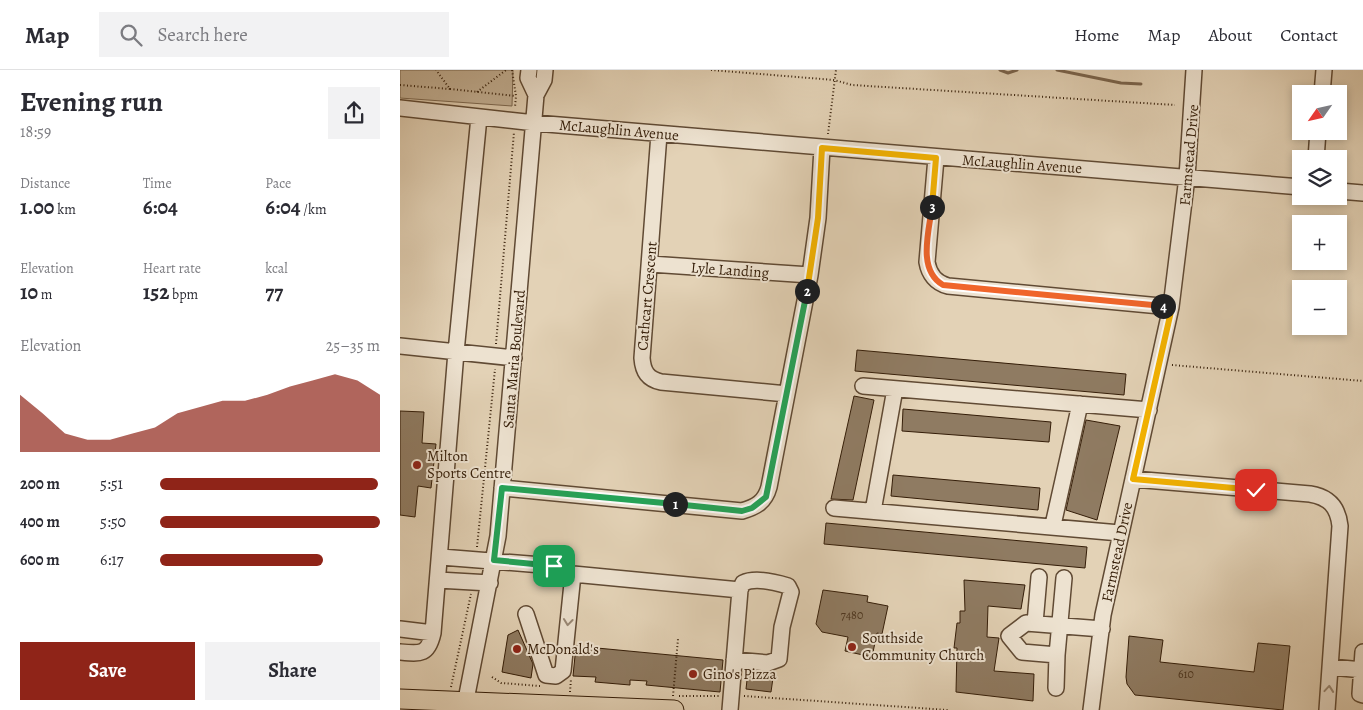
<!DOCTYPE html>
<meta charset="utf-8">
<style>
body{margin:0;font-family:Alegreya,serif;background:#f2f2f3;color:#2b2b33;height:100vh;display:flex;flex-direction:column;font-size:19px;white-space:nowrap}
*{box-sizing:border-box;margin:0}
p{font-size:16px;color:#7c7c81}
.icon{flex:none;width:28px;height:28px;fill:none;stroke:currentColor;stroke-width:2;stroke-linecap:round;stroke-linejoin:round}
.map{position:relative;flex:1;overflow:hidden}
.panel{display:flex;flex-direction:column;background:#fff;width:400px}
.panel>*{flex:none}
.needle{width:32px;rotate:236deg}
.fabs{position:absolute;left:892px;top:15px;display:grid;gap:10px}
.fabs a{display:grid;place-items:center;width:55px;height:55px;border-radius:0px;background:#fff;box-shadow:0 2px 8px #0003;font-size:25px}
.pin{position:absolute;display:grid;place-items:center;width:42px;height:42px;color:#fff;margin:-21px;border-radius:10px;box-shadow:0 2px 8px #0006}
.km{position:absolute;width:25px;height:25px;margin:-12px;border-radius:50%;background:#222;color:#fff;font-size:14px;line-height:25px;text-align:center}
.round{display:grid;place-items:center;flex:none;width:52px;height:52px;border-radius:0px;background:#f2f2f3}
.headline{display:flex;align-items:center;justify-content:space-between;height:85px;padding:0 20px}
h1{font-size:28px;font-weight:600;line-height:38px}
.figures{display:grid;grid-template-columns:repeat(3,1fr);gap:8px;height:85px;padding:5px 20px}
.figures div{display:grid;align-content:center}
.figures b{font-size:21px;font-weight:600}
.figures small{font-size:14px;font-weight:400}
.figures p{font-size:14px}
.chart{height:140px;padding:10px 20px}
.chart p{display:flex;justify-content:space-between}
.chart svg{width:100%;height:90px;margin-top:5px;fill:#8f2418;opacity:.7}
.cta{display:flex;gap:10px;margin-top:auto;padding:10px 20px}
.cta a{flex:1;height:58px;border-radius:0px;background:#8f2418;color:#fff;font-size:20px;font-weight:600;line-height:58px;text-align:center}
.cta a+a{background:#f2f2f3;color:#2b2b33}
ul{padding:0 20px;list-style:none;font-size:16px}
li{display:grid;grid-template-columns:80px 60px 1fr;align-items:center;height:38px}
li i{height:12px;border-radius:6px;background:#8f2418}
header{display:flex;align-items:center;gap:30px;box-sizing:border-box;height:70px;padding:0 25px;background:#fff;border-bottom:1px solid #e1e1e2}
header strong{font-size:24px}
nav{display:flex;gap:28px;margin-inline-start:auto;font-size:18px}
.search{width:350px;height:45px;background:#f2f2f3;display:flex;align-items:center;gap:12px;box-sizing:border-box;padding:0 18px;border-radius:0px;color:#7c7c81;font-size:19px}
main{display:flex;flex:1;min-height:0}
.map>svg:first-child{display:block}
</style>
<header>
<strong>Map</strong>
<div class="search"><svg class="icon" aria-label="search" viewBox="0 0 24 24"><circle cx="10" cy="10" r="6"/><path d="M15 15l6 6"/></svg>Search here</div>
<nav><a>Home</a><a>Map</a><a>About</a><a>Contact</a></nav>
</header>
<main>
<section class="panel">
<div class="headline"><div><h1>Evening run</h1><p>18:59</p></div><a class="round"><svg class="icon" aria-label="share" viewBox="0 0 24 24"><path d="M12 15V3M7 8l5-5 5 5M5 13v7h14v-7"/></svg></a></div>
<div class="figures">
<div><p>Distance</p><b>1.00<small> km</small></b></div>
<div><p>Time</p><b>6:04</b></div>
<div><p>Pace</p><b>6:04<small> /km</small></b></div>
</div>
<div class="figures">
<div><p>Elevation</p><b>10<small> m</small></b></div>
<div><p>Heart rate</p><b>152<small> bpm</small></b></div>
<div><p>kcal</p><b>77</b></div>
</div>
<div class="chart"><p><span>Elevation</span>25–35 m</p>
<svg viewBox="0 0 160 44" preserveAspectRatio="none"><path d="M0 44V16L10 25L20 35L30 38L40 38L50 35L60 32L70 25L80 22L90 19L100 19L110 16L120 12L130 9L140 6L150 9L160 16V44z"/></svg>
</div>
<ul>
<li><b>200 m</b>5:51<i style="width:99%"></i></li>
<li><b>400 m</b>5:50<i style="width:100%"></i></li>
<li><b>600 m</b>6:17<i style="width:74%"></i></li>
</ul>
<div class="cta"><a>Save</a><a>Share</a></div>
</section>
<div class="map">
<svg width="963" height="640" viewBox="0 0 963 640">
<rect width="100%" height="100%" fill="#e3d2b6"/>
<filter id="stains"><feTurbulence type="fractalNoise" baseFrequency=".004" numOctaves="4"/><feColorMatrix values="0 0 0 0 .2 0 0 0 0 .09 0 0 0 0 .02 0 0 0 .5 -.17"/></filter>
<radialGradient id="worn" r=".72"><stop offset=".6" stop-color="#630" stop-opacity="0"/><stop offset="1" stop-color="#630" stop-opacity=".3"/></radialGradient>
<path fill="#c5b398" stroke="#7c6850" d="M0 0H113L112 36 0 28Z"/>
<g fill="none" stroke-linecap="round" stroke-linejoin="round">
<path stroke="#7a644d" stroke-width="3" d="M600 0 608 3 617 0
M657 0 721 13 741 14"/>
</g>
<path fill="#8f7b62" stroke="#341d08" d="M457 280 726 304 724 325 455 301Z
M454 326 474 330 453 430 431 429Z
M503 339 651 352 649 372 502 361Z
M0 341 24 342 22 373 36 374 31 418 18 416 15 447 0 445Z
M686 350 720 356 697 450 666 440Z
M493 405 640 418 638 440 491 426Z
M426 453 687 477 685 498 424 474Z
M564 510 625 515 621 539 588 536 587 567 599 568 594 601 634 604 633 631 556 622 557 578H554L557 553H560V541H565Z
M423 520 468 526 467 532 488 536 482 564 477 563 472 587 445 581 448 567 422 562 416 554Z
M118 560 133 594 131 608 102 602 108 565Z
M729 566 763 570 760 592 854 602 858 573 890 576 883 640 735 625 727 614 726 607Z
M176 576 323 590 320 622 246 615 247 611 230 610V615L195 612 196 607 173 606Z
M348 601H374L371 622 346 619Z"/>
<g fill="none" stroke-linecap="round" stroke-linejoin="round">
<defs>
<path id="minor" d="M129 0 128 8 136 25 144 10 145 0
M922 24 924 0
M0 38 135 53 901 117
M259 64 242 288C243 302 248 309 261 312L387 324
M536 88 527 192C529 204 536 213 548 216L771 237
M916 89 918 61
M939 121 963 123
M250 194 410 205
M0 276 114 288
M463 316 749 340
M733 409 910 424C929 427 938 437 940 456L927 640
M102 418 342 441C356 437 365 432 369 417L410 205 418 148 422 78
M434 438 720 463
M473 441 495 319
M653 455 680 334
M41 487 154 496 173 504 340 520 330 640
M38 510 90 513
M126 544 146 605 156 606 163 601 173 504
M635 553 639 507
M0 559 33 563
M0 582C21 584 28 585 33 563L56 282 79 47
M963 582 960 624 963 625
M657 585 664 508
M334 590 368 593 379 589 382 557 391 522 388 516C375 512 355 507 343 513L340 520
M931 597 963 600
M656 618 657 585 622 582 609 566 626 553 702 559
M64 640 98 466 136 25
M691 640 703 545 771 237 787 107 794 0"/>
<path id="major" d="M0 629 274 640"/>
</defs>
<use href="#minor" stroke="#604a34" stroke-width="18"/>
<use href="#major" stroke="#341d08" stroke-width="21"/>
<path stroke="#341d08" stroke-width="2" stroke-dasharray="1 2.5" stroke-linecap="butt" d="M112 0 116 26 115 37
M311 0 434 10 452 15 775 35
M0 15 50 19 36 0
M50 19 116 26
M77 22 106 0
M428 64 436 0
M96 274 114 62
M772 295 963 311
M77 477 95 299
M92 607 101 613 140 616
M51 617 71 524
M170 622 171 609
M273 626 278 569
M279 626H319
M344 626 548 640"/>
<use href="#minor" stroke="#ede2d0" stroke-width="15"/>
<use href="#major" stroke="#e3d2b6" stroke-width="19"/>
</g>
<defs><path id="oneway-chevron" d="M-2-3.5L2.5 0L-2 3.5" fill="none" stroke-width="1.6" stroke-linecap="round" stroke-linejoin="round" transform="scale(1.25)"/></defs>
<g stroke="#9a8976">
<use href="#oneway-chevron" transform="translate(168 552) rotate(96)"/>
<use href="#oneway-chevron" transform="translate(929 619) rotate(-85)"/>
</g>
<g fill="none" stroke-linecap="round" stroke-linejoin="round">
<defs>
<path id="split-1" d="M154 496 94 490 102 418 275 434"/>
<path id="split-2" d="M275 434 342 441 352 438 366 427 407 221"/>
<path id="split-3" d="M407 221 418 148 422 78 536 88 532 137"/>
<path id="split-4" d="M532 137C529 161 517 200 543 215L763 236"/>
<path id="split-5" d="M763 236 772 237 733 409 856 420"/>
</defs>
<use href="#split-1" stroke="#fff" stroke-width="10"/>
<use href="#split-2" stroke="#fff" stroke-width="10"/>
<use href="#split-3" stroke="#fff" stroke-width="10"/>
<use href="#split-4" stroke="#fff" stroke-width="10"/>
<use href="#split-5" stroke="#fff" stroke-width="10"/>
<use href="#split-1" stroke="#22a559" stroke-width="6"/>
<use href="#split-2" stroke="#22a559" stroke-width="6"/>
<use href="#split-3" stroke="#f5b400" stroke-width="6"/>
<use href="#split-4" stroke="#f0652b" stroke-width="6"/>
<use href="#split-5" stroke="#f5b400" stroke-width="6"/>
</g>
<g fill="#8f2418" stroke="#ede2d0" stroke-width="2">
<circle cx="17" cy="395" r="5"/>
<circle cx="452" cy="577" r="5"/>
<circle cx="117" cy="579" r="5"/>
<circle cx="293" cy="604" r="5"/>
</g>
<g text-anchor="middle" stroke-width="4" stroke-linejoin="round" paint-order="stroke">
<g font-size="12" fill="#4b341e">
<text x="452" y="549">7480</text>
<text x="786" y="608">610</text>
</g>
<g font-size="15" fill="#341d08" stroke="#ede2d0">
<text transform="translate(219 60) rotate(5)" y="5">McLaughlin Avenue</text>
<text transform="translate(789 85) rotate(-85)" y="5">Farmstead Drive</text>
<text transform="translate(622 94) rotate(4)" y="5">McLaughlin Avenue</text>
<text transform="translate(330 200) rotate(4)" y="5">Lyle Landing</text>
<text transform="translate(247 226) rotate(-85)" y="5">Cathcart Crescent</text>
<text transform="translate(114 289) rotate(-85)" y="5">Santa Maria Boulevard</text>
<text transform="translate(717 482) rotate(-78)" y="5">Farmstead Drive</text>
</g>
<g font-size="15" fill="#341d08" stroke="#ede2d0" text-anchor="start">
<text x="27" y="391">Milton<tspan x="27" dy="17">Sports Centre</tspan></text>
<text x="462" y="573">Southside<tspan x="462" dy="17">Community Church</tspan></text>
<text x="127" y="584">McDonald's</text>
<text x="303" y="609">Gino's Pizza</text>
</g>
</g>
<rect width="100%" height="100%" filter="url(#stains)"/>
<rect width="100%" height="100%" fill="url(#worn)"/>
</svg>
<div class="fabs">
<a><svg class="needle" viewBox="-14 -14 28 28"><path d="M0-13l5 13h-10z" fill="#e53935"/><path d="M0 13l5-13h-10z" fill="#7c7c81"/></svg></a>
<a><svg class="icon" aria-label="layers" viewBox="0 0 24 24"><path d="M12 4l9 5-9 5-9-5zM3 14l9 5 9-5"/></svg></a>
<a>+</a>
<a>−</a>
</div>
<div class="pin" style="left:154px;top:496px;background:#1e9e55"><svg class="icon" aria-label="arrive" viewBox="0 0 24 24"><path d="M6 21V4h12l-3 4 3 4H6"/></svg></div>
<div class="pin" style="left:856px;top:420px;background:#d93025"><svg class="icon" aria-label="check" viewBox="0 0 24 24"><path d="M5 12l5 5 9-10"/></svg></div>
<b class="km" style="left:275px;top:434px">1</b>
<b class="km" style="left:407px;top:221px">2</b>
<b class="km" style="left:532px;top:137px">3</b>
<b class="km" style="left:763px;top:236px">4</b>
</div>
</main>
